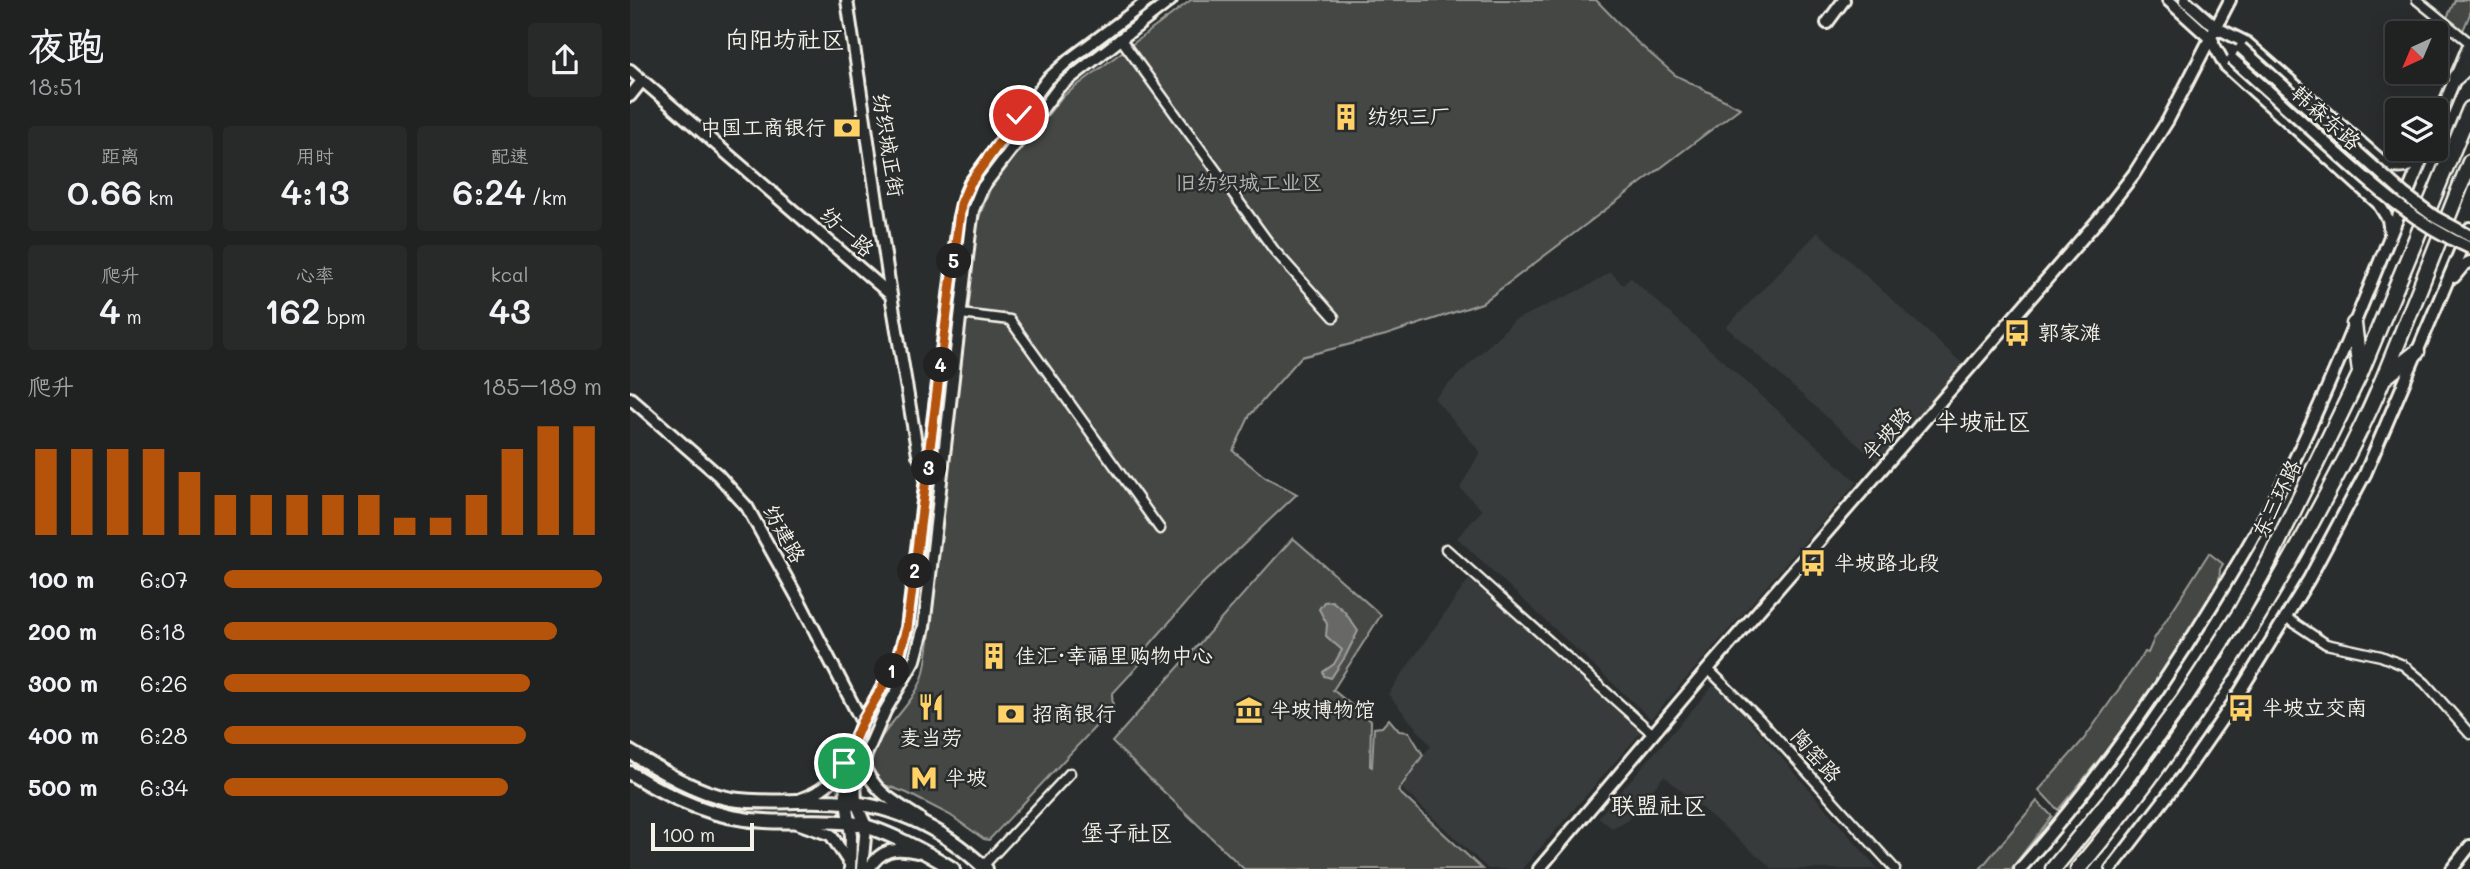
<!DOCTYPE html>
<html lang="zh">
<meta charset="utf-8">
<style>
body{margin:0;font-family:Mali,"LXGW WenKai TC",sans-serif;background:#282a2a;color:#f1f3f6;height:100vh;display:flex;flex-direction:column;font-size:26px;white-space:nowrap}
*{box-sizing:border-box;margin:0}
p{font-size:23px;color:#a2a4a5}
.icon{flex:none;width:38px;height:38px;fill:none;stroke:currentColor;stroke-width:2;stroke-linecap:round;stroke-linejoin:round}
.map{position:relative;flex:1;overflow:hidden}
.drawer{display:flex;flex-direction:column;background:#202222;width:630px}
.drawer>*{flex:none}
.needle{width:46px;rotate:224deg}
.buttons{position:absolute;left:1755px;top:21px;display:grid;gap:14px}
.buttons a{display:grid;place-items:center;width:63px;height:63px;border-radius:7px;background:#202222;box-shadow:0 4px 18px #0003,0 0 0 2px #3d3f40;font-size:35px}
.scale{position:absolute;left:21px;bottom:18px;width:103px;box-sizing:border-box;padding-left:7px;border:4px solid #f4f1e8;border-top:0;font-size:19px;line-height:24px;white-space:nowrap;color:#f4f1e8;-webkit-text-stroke:5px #2a2d2e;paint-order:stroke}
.pin{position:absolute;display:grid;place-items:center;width:60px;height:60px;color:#fff;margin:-30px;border:4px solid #fff;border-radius:50%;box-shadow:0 2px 7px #0007}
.km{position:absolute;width:35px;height:35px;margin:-18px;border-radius:50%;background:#222;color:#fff;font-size:19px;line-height:35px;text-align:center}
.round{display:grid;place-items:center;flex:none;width:74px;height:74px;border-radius:7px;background:#282a2a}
.overview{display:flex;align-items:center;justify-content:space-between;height:119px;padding:0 28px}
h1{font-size:38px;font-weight:600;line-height:52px}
.stats{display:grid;grid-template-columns:repeat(3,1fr);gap:10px;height:119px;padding:7px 28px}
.stats div{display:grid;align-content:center;border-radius:7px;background:#282a2a;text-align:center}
.stats b{font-size:35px;font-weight:600}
.stats small{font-size:19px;font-weight:400}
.stats p{font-size:19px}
.chart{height:196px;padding:14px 28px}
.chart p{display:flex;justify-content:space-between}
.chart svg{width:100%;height:126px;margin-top:7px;stroke:#b45309;stroke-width:6}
ul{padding:0 28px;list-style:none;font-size:23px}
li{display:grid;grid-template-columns:112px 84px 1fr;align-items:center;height:52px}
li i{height:18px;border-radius:9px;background:#b45309}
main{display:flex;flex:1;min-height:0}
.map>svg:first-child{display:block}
</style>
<main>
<section class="drawer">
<div class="overview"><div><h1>夜跑</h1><p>18:51</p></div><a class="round"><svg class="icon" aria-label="share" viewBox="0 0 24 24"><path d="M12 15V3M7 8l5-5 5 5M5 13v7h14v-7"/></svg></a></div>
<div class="stats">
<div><p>距离</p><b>0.66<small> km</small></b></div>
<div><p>用时</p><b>4:13</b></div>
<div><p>配速</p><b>6:24<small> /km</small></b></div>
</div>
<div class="stats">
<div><p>爬升</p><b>4<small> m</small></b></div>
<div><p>心率</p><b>162<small> bpm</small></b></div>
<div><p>kcal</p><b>43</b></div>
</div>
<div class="chart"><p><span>爬升</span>185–189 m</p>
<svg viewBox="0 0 160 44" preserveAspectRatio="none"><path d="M5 44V14M15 44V14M25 44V14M35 44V14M45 44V22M55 44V30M65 44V30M75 44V30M85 44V30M95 44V30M105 44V38M115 44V38M125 44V30M135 44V14M145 44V6M155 44V6"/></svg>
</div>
<ul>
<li><b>100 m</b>6:07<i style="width:100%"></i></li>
<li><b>200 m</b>6:18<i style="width:88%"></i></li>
<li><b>300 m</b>6:26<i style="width:81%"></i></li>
<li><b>400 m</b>6:28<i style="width:80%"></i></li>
<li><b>500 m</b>6:34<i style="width:75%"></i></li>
</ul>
</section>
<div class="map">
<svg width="1840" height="869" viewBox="0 0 1840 869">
<rect width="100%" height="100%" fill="#2a2d2e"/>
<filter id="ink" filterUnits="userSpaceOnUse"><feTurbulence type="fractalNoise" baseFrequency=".0143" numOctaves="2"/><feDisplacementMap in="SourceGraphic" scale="14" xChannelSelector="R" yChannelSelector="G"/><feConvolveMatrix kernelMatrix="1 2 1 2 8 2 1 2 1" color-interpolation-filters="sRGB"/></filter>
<g filter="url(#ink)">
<path fill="#373a3a" d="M1188 232 1334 365 1247 462 1096 327Z
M981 272 993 285 1000 277 1227 482 1021 719 827 538 852 510 830 488 850 452 804 398 885 320 956 287Z
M839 579 1012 731 892 869H858L767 784 801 746 758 694Z
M1084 685 1113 713 1248 869H1143L1034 776 997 821 982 828 968 817Z"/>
<path fill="#444645" stroke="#9c9c96" stroke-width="2" d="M561 0H966L1007 42 1045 75 1110 108 852 303 756 335 671 357 620 415 603 451 635 477 667 494 572 584 516 649 509 665 482 694 483 708 359 840 354 839 320 815 277 793 252 784 246 781 239 768C244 732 279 712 292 679 296 668 297 653 299 641L347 223 361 187 432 97Z
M1825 0H1840V14L1832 33 1816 20Z
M663 538 751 615 703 690 741 721 740 766 742 767 744 728 752 727 759 719 769 731 779 732 793 755 768 791 852 869H614L482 742Z
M1579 553 1593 564 1590 569 1589 583C1541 663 1489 739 1428 810L1409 790 1454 739 1515 652 1518 653 1524 639Z
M1407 801 1422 816 1381 869H1350Z"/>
<path fill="#676866" stroke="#9f9f9a" stroke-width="2" d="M702 601 714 611 728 631 715 657 701 678 694 676 693 672 704 664 712 650 696 636 697 624 689 609 694 602Z"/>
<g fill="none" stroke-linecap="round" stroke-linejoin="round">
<defs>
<path id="street" d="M1787 0 1840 43
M490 38 644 250 704 317
M331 314 380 320 530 529
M816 549 1023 734
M1657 618 1696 644 1751 656 1773 665 1795 683 1840 734
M1078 669 1129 719 1265 869
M353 866 440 773"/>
<path id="secondary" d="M217 0 261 295
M1538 0 1583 41
M1555 0 1590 31
M1197 23 1214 0
M1585 27 1617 43 1756 165C1770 170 1780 168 1791 157
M1580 38 1595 65 1748 203 1758 219 1760 233
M0 70 261 295 288 455 298 473
M0 96 12 81
M1806 124 1840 43
M1824 277 1834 265 1840 262
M0 398 88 475 117 507 171 604 232 722
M232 763C246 794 262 800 289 818
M171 799C191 792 204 782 214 763
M167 823 201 835 218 861
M220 869 221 836 216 801 215 771 232 722 267 662 277 628 329 216 334 197 340 183 417 80 439 60 519 0
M232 869 236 826 226 803 225 780 255 711 285 660 294 627 340 232 343 210 352 188 429 87 541 0
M239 869C250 849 266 847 287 852
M909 869 1078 669 1469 219 1504 174 1538 120 1600 0
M1390 869C1463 787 1526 697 1583 604 1609 562 1634 519 1657 475 1709 369 1750 258 1796 149
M1481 869 1554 774 1603 703 1679 579 1735 474 1840 228
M1822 869 1840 846"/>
<path id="primary" d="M0 752C31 771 65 792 101 799 132 804 162 800 192 801 258 801 309 825 356 869
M0 773C42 799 85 819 135 821 163 823 193 819 221 823 250 827 298 853 323 869"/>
<path id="highway" d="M1826 77 1840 64
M1724 324 1730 372
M1754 378 1787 352
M1423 869 1490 787 1554 699 1612 610 1638 563 1730 374 1840 109
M1448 869C1538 761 1615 645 1682 522 1707 475 1733 428 1753 379 1783 307 1811 234 1840 162"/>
</defs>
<use href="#street" stroke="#f4f1e8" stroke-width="13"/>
<use href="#secondary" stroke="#f4f1e8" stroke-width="16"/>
<use href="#primary" stroke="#f4f1e8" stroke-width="18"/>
<use href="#highway" stroke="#f4f1e8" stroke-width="19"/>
<use href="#street" stroke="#2a2d2e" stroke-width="8"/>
<use href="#secondary" stroke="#2a2d2e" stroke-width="10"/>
<use href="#primary" stroke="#2a2d2e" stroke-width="12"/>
<use href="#highway" stroke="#2a2d2e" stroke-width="14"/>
<defs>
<path id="secondary-bridge" d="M1611 48 1774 194 1805 217 1840 236
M1602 59C1634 87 1666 116 1698 145 1742 185 1785 224 1840 248"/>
</defs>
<use href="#secondary-bridge" stroke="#f4f1e8" stroke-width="16" stroke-linecap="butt"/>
<use href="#secondary-bridge" stroke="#2a2d2e" stroke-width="10"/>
</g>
</g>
<g fill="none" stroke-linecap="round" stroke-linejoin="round" filter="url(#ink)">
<defs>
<path id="route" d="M214 763 232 722 267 662 277 628 331 204 340 183 389 115"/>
</defs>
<use href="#route" stroke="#fff" stroke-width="14"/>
<use href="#route" stroke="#b45309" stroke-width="9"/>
</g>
<defs>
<symbol id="building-bare" viewBox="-9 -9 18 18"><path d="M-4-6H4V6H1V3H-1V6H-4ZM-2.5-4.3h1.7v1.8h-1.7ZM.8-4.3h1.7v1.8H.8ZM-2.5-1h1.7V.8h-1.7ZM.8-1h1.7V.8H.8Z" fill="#ffd166" stroke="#2a2d2e" stroke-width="2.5" paint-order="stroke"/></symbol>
<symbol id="bank-bare" viewBox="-9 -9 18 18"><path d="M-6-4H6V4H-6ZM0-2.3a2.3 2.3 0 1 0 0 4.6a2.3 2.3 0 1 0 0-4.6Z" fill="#ffd166" stroke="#2a2d2e" stroke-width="2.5" paint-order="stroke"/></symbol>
<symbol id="bus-bare" viewBox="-9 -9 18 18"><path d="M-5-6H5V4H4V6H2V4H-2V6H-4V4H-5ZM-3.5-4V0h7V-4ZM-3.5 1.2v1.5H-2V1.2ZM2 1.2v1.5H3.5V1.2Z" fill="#ffd166" stroke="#2a2d2e" stroke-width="2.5" paint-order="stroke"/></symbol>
<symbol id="restaurant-bare" viewBox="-9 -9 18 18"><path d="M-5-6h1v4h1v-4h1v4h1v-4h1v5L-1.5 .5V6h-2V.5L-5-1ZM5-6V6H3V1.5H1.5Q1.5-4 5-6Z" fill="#ffd166" stroke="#2a2d2e" stroke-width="2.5" paint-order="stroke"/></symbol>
<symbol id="museum-bare" viewBox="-9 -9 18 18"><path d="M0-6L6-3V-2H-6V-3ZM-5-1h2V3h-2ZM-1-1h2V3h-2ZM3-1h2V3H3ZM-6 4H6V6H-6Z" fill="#ffd166" stroke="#2a2d2e" stroke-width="2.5" paint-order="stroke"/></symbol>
<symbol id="metro-bare" viewBox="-9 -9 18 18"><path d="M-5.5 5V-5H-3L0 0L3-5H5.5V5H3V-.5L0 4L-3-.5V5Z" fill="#ffd166" stroke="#2a2d2e" stroke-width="2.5" paint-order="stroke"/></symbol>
</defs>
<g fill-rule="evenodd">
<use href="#building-bare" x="697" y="98" width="38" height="38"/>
<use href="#bank-bare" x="198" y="109" width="38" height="38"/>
<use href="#bus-bare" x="1368" y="314" width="38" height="38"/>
<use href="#bus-bare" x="1164" y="544" width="38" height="38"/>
<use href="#building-bare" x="345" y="637" width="38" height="38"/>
<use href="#restaurant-bare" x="282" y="688" width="38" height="38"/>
<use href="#bus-bare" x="1592" y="689" width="38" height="38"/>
<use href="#museum-bare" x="600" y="691" width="38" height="38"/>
<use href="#bank-bare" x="362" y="695" width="38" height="38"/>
<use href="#metro-bare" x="275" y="759" width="38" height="38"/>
</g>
<g text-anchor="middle" stroke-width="5" stroke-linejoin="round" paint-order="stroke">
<g font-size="21" fill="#f4f1e8" stroke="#2a2d2e" text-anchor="start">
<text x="737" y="124">纺织三厂</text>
<text x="196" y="135" text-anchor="end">中国工商银行</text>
<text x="1408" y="340">郭家滩</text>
<text x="1204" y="570">半坡路北段</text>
<text x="385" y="663">佳汇·幸福里购物中心</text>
<text x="1632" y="715">半坡立交南</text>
<text x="640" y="717">半坡博物馆</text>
<text x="402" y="721">招商银行</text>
<text x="301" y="745" text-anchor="middle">麦当劳</text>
<text x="315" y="785">半坡</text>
</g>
<g font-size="21" fill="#f4f1e8" stroke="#2a2d2e">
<text transform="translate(1696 118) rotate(42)" y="7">韩森东路</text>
<text transform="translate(258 145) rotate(81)" y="7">纺织城正街</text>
<text transform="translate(217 232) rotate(41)" y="7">纺一路</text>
<text transform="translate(1257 434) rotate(-49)" y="7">半坡路</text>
<text transform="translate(1647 499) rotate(-64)" y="7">东三环路</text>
<text transform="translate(154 534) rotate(61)" y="7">纺建路</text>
<text transform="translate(1186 756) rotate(48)" y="7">陶窑路</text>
</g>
<g font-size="21" fill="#b6b5af" stroke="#2a2d2e">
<text x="619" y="190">旧纺织城工业区</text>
</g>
<g font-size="23" fill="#f4f1e8" stroke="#2a2d2e">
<text x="497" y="841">堡子社区</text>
</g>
<g font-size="24" fill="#f4f1e8" stroke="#2a2d2e">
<text x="155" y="48">向阳坊社区</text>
<text x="1353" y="430">半坡社区</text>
<text x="1029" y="814">联盟社区</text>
</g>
</g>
</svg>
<div class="buttons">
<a><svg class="needle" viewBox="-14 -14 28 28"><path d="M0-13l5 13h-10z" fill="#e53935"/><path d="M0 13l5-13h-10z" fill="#a2a4a5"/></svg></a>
<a><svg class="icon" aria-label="layers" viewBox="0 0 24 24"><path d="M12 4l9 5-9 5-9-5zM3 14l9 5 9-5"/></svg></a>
</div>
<div class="scale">100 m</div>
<div class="pin" style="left:214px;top:763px;background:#1e9e55"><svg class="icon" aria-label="arrive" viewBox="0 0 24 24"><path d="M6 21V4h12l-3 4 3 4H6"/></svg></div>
<div class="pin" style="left:389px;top:115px;background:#d93025"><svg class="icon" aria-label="check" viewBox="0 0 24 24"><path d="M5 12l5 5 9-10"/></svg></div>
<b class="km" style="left:262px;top:671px">1</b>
<b class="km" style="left:285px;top:571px">2</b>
<b class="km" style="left:299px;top:468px">3</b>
<b class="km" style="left:311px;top:365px">4</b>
<b class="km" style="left:324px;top:261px">5</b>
</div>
</main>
